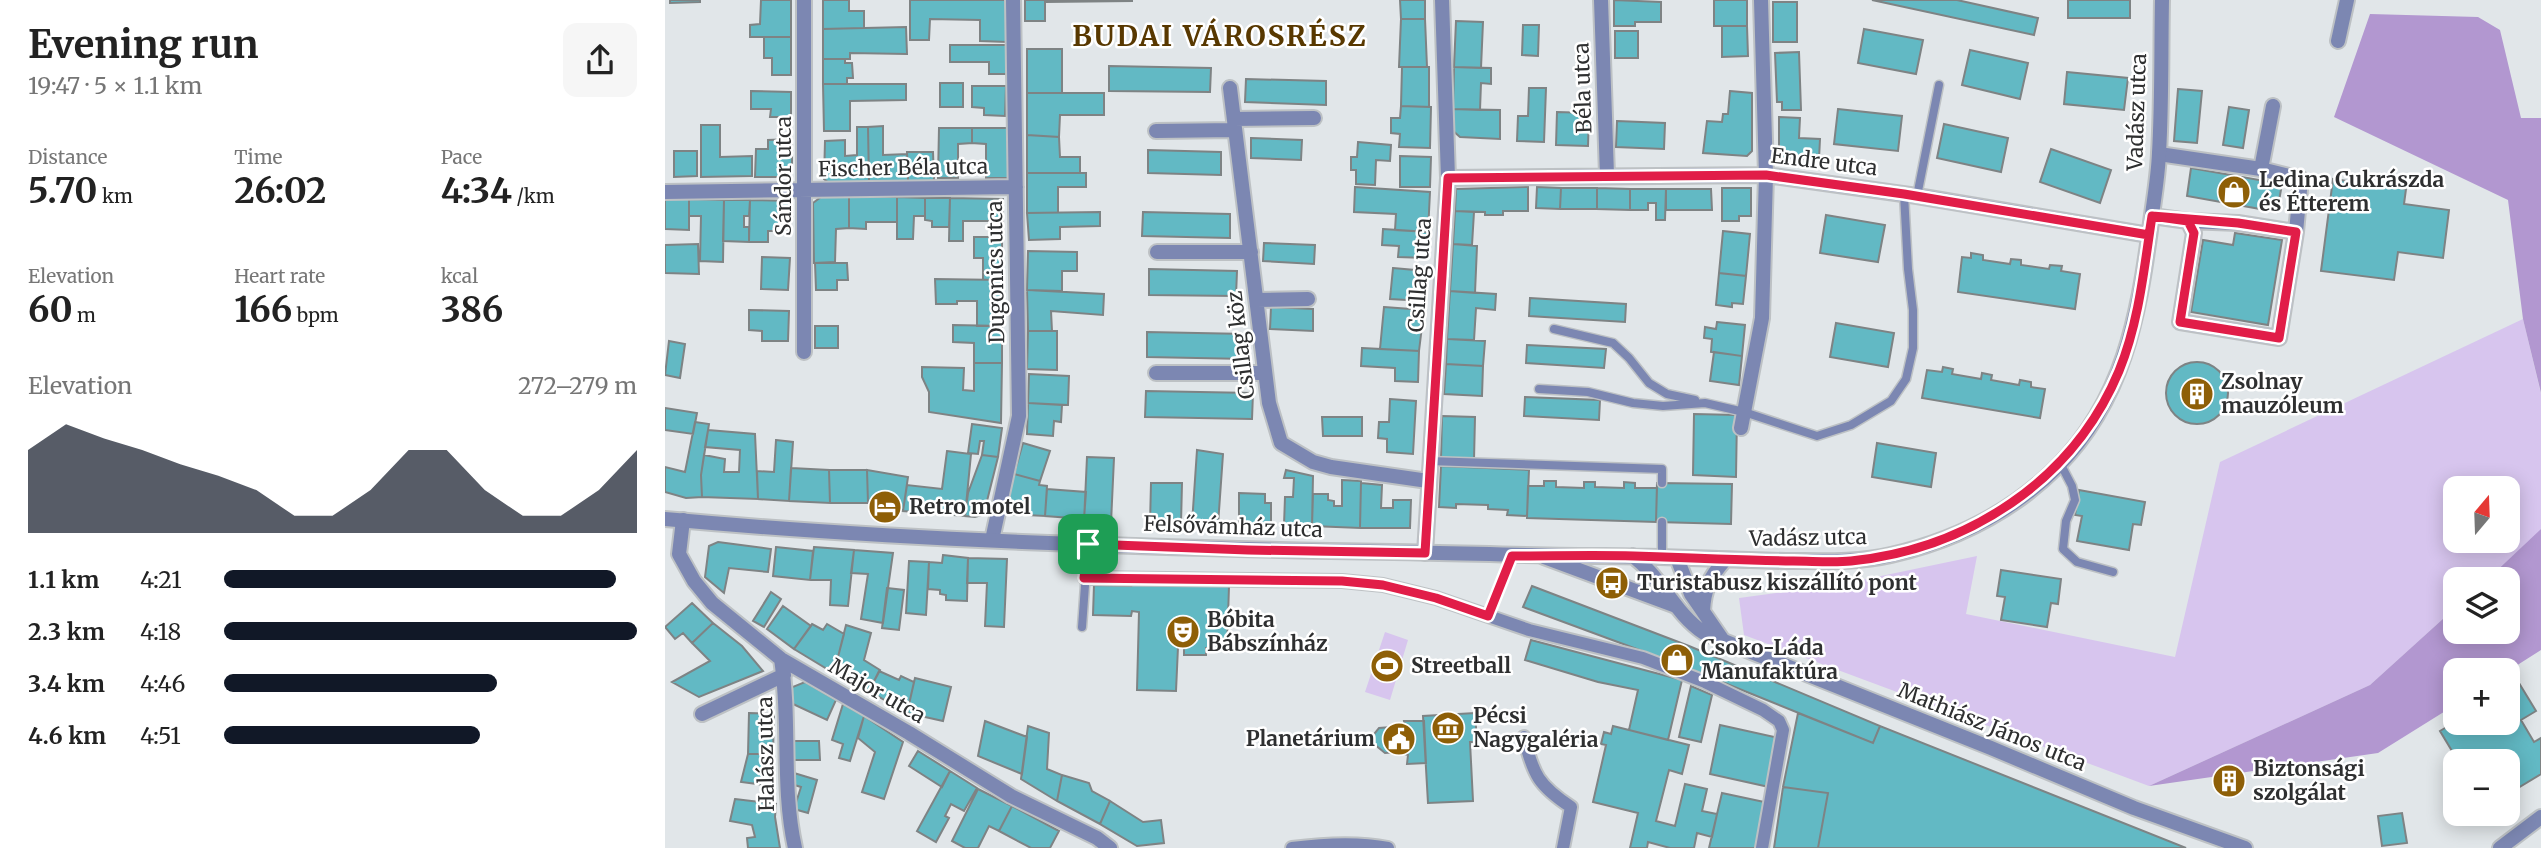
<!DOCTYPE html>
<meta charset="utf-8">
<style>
body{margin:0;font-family:Merriweather,serif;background:#f6f6f6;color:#222;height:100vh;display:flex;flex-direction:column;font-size:26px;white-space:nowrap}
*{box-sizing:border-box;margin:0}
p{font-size:23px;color:#767676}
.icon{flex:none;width:38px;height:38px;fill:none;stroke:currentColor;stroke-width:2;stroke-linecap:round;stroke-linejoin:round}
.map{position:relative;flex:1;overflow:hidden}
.details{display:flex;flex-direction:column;background:#fff;width:665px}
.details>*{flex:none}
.needle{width:46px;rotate:19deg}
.fabs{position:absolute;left:1778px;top:476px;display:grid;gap:14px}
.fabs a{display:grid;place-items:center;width:77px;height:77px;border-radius:14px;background:#fff;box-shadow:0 4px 18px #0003;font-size:35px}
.pin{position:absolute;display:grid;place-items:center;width:60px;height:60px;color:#fff;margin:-30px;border-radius:14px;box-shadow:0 4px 10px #0006}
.round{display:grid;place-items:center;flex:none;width:74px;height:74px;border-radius:14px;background:#f6f6f6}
.overview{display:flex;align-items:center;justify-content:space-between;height:119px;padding:0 28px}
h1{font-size:38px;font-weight:700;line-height:52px}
.stats{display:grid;grid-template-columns:repeat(3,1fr);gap:10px;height:119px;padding:7px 28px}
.stats div{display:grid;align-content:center}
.stats b{font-size:35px;font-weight:700}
.stats small{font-size:19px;font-weight:400}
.stats p{font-size:19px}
.chart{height:196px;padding:14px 28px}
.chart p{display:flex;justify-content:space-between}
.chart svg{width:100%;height:126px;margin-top:7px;fill:#111827;opacity:.7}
ul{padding:0 28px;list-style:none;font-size:23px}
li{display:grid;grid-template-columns:112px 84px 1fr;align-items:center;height:52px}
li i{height:18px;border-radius:9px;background:#111827}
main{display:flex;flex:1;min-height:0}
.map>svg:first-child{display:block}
</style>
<main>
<section class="details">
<div class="overview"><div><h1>Evening run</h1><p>19:47 · 5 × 1.1 km</p></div><a class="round"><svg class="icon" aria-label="share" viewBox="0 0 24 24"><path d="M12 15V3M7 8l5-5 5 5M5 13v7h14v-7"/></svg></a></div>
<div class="stats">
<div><p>Distance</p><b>5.70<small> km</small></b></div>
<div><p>Time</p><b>26:02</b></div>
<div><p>Pace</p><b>4:34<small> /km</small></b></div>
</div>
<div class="stats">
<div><p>Elevation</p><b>60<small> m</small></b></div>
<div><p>Heart rate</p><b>166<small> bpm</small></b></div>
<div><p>kcal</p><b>386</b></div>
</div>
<div class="chart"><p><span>Elevation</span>272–279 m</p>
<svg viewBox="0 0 160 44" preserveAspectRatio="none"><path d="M0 44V15L10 6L20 11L30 15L40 20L50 24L60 29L70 38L80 38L90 29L100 15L110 15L120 29L130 38L140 38L150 29L160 15V44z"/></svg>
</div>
<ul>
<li><b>1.1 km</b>4:21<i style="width:95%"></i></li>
<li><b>2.3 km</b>4:18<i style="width:100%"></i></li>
<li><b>3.4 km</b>4:46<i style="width:66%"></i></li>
<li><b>4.6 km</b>4:51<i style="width:62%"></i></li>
</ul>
</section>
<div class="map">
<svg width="1876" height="848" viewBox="0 0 1876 848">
<rect width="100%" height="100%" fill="#e1e6e9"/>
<path fill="#d7c5ee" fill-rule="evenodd" d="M1858 319 1876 394V529L1870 537 1823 579H1790V608L1705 685 1484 786 1079 635 1074 598 1173 585 1312 556 1301 614 1510 657 1555 462ZM1790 488H1843V541H1790Z
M720 632 743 640 725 700 700 692Z"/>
<path fill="#b297d0" d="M1705 14 1813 17 1835 30 1856 118H1876V393L1858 319 1843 200 1669 117Z
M1876 529V650L1843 671 1790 670V705L1713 753 1484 786 1705 685 1790 608V632H1843V579H1823Z"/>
<path fill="#62b9c4" stroke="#7e8384" stroke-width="2" d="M5 0H35V2L5 3Z
M96 0H126V37H85V25L95 24Z
M158 0H184V11H199V28L158 29Z
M245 0H343L342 42 315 41V20L265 19 264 40H245Z
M360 0H467V1L380 2V21H360Z
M735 0H760V19H736Z
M949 0 996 2V22H970V26H949Z
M1049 0H1082V26H1049Z
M1207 0H1292L1373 18 1369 35Z
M1403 0H1465V18H1403Z
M1108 2H1132V42H1108Z
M736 19H760L762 67H734Z
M791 21 818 22 816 68 789 67Z
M858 25H874L873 56 857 55Z
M1057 26H1082L1083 56 1057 57Z
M241 27 242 54 185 53V59H158V29Z
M1199 29 1258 40 1251 74 1193 63Z
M950 31H973V58H950Z
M99 37H126V75H107V58H99Z
M285 45H342V74H324V62H285Z
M362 49H397V93H362Z
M1305 50 1363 63 1355 99 1297 85Z
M1134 52 1136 110H1117V102H1112L1110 53Z
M158 59H180V63H187L188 78H182V84H158Z
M444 66 546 68 545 92 444 91Z
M737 67H764V107L736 106Z
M789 67 826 68V84L816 83 815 110 788 109Z
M1402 72 1463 78 1459 110 1399 104Z
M581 79 661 81V105L580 102Z
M275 83H298V107H275Z
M158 84H241V100L185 101V131H159Z
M307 86H341L340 116 319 115V108L307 107Z
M864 88H881L879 142 852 141 853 116H863Z
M1513 89 1537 91 1532 143 1509 141Z
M86 91 126 92V117H105L106 109H86Z
M1065 91 1087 93V151L1082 156 1038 153 1042 121 1057 122 1058 114H1063Z
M362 93H439V115H395L394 137 362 135Z
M736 106 766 107 765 148 734 147 735 134 726 133V118H735Z
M1564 107 1584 110 1578 148 1558 145Z
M788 109 835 110V139L795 137 787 130Z
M1173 109 1237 116 1233 151 1169 144Z
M892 112 924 113 923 146 891 145Z
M1114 117 1135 118 1134 138 1155 139 1154 159 1114 158Z
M952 121 1000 123 999 149 951 147Z
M1279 124 1343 138 1336 172 1272 158Z
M36 125H55V157L87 156V176L36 177Z
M218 126V155L242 154 243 181 204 182 203 127Z
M192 127H203L204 182 165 184 159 179 160 141 180 140V156L192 155Z
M274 128H307V143L293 144V178H273Z
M307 128H343V178H321V144L307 143Z
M362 135 394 137 395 157H415V173H362Z
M586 138 637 140 636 160 586 158Z
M127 139V170L120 177H90L91 149H103V140Z
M693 142 726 145 725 161 711 160 710 185 691 184V170H686V157H692Z
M1386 149 1446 170 1435 203 1375 182Z
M483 150 556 152V175L483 173Z
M9 151H32V176L9 177Z
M242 152H268L269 181H243Z
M735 156 766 157 765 187H735Z
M1526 168 1617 184 1612 212 1522 196Z
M362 173H421V187H393V213H362Z
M1668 179 1741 189 1739 204 1784 210 1778 258 1733 252 1729 280 1656 271Z
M690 187 765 192 763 232 730 230 731 214 689 212Z
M863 187V211H838V215H820V212L790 211 791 189Z
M872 187 896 188 895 209 871 208Z
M896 188H932V209H895Z
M932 188 965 189V210L932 209Z
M1057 188H1086V216H1074V221H1057Z
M965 189H1001L1000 220H991V203H983V210H965Z
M1001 189H1046L1047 210H1001Z
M184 196 232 197V222H201V229L184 228Z
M184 196V228L171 229 170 262 149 263 148 203 156 197Z
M232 197 260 198V216H249L248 239H232Z
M260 198H285L284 227H267V221L260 220Z
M285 198 338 199V221H298V241H284Z
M0 199H24V230L0 229Z
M24 199 59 200 58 262 35 261 36 216H24Z
M59 200H85L84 216H79V227H84V242L58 241Z
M85 200 126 201 125 231H103V242H84Z
M790 211 809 212 807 245 788 244Z
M435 212V226L395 227V239L364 240 362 213Z
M478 212 565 214V238L477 236Z
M1161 215 1220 225 1213 262 1155 253Z
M718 229 763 232 761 258 733 257 734 246 717 245Z
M1058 231 1085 234 1081 276 1054 273Z
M1570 233 1617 240 1603 325 1526 312 1538 240 1568 245Z
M309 237H337V280H318V258H309Z
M599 243 650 245 649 264 598 261Z
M33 244 34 274 0 273V245Z
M788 244 812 246 810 293 785 291Z
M363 251 412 252V271H397V291L362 290Z
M1306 253 1318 255V260L1345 264 1346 259 1356 260V265L1384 269 1385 265 1397 266 1396 271 1415 274 1410 309 1293 292 1297 257 1306 258Z
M97 257 125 258 123 290 96 289Z
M150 263H182L183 280H172V290H151Z
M728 268 761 271 759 301 725 299Z
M484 269 572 271 571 296 484 295Z
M1054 273 1081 276 1078 304 1067 303V307L1051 305Z
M270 279 337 280V326H312V301H292V304H271Z
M362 290 439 294 438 315 386 311 387 331H363Z
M785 291 831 294 830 310 811 308 809 340 782 339Z
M865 298 961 304 960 322 864 316Z
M606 307 648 309V331L605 329Z
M719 307 759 310 754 351 715 349Z
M84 310 124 311 123 341H97V331L84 330Z
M1052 322 1080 325 1077 356 1046 352 1047 339 1039 338 1040 327 1051 329Z
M1171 323 1229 333 1223 367 1165 357Z
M288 325 337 326V363H309V343L288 342Z
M150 326H173V348H150Z
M363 331H392V370L362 369Z
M482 332 582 334 581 359 482 357Z
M782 339 820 341 818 366 781 364Z
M4 341 20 344 15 378 0 375Z
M862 345 941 349 939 368 861 363Z
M697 348 754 351 753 382 730 381V368L696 366Z
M1049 352 1077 356 1074 385 1045 381Z
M1501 393a31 31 0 1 1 62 0a31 31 0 1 1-62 0Z
M309 363H337L336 423 264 412V392L257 377V367L299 368 298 390 309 391Z
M781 364 818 366 817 396 779 394Z
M1278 367 1288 369 1287 374 1316 379 1317 373 1327 375 1326 380 1354 385 1355 380 1366 382V387L1380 389 1375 418 1257 398 1262 370 1277 372Z
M364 374 404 376 403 405 363 403Z
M481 391 588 393 587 419 480 417Z
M860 397 935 400 934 420 859 416Z
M725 399 751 401 748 454 722 452V439L713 438 714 422H724Z
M363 403 397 405 396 422 389 421 388 436 362 434Z
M0 408 32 413 28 434 0 430Z
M1029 414 1072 415 1071 477 1028 475Z
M777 416 810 417 809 460 776 459Z
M657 417H697V436H658Z
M30 422 44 424 36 475 37 497 21 498 0 492V467L20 472Z
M307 424 337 428 333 457 317 455 319 441H315L313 454 303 453Z
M43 430 90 434 93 499 37 497 36 475 39 455 60 459 59 472H74L75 450 40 447Z
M111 440 128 442 124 501 93 499 92 471 109 472Z
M358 443 385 451 375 481 349 474Z
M1212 443 1271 453 1266 487 1207 477Z
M532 450 558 454 553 525 527 524Z
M282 451 306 454 300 516 238 511 242 485 277 489Z
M317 455 333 457 320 509 317 515 310 517 300 516 303 493Z
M422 457 449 458 446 523 419 522Z
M776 466 864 470 862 516 842 515 843 510 823 509V505L791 504V508L774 507Z
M126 468 164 470 165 503 124 501Z
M164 470H202L203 503H165Z
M202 470 243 477 238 511 203 503Z
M621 470 648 476 647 526 619 525 620 497H628L629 478H619Z
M349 474 375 481 374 485 382 486 380 516 342 514 344 494Z
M677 480 696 481 695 528 647 526 648 494H663V500L669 501V506H677Z
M879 481H891V487L919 488V482H930V487L959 488V482L970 483V488H992L991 522 862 518 863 486H879Z
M486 483H517L516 524H485Z
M696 483 717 485 716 508H728V500H746L745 528H695Z
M992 483 1067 484 1066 524 991 522Z
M382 489 421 492 419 519 380 516Z
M1414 490 1480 502 1476 525 1468 524 1464 550 1412 541 1417 516 1410 515Z
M574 493 600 494V503H606V525H574Z
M53 542 106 549 103 572 64 568 59 593 40 577 44 546Z
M111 547 148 551 145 580 108 576Z
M149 547 189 550 183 606 165 605 166 580H145Z
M189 550 228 553 218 623 196 619 203 574 186 573Z
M278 555 303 558 302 601 281 600V595L275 594V590L263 589 264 562 277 563Z
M303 558 342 559 339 627 320 626 322 583H302Z
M244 561 264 562 261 615 241 613Z
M1336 570 1396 579 1393 604 1386 603 1382 627 1336 620 1340 597 1332 596Z
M465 583 564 586 562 649 541 648V655H519V647H513L511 691 472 690 474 612 467 611 466 616 428 615 429 585 466 586Z
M867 586 1024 646 1215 726 1208 743 1015 665 858 607Z
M222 588 239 590 234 630 217 628Z
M106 592 116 599 99 627 88 621Z
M27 603 48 623 27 643 18 633 10 639 0 627Z
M118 606 146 626 129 649 102 629Z
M48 623 77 646 98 671 34 697 7 682 45 661 27 643Z
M147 624 158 630 162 624 179 634 173 657 172 675 129 649Z
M181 625 206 633 199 660 215 670 204 691 172 675 173 657Z
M866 640 1017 680 1003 740 964 730 973 690 933 682 860 660Z
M214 671 234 680 236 676 249 682 242 713 204 691Z
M250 678 286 687 278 721 242 713Z
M140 682 171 700 162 720 128 704 125 688Z
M1854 683 1871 711 1856 720 1869 742 1876 738V774L1843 794V761H1793L1775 731 1790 722 1843 723V690Z
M1026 686 1047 695 1036 742 1014 737Z
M178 704 199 716 185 761 174 758 178 744 167 740Z
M84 713 109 714 108 754H83Z
M810 713 812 742H805L808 801 763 803 758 716Z
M1133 713 1208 743 1215 726 1521 848H1153L1163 793 1118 787Z
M199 716 238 742 219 799 197 792 210 752 193 738Z
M320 721 362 737 357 774 313 756Z
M739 721H759L761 763 742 764 743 755 733 752 720 753 709 744V734L714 728 740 726Z
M1055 725 1114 738 1104 787 1045 774Z
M363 726 384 733 382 769 397 775 392 801 356 779Z
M948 726 1024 745 1017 774 1004 770 991 821 1010 826 1020 784 1042 789 1037 811 1052 814 1047 837 1032 833 1029 848H1005L983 842 982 848H965L973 813 928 802 941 745 936 744 939 732 946 734Z
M127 741H154L155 760H127Z
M253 751 285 771 277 787 244 766Z
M83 754H108V786L76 782Z
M285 771 312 788 299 811 286 804 280 816 284 818 271 842 252 831Z
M129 773 152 780 143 813 129 809 136 787 126 784Z
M397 775 424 783 427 791 445 801 435 824 392 801Z
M1118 787 1163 793 1153 848H1109Z
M313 789 347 806 334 831 324 826 313 848H300L287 841Z
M1057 793 1104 803 1093 848H1044Z
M70 799 111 804 110 817 115 848H83L82 838 90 837 87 825 65 821Z
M445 801 478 822 496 820 499 843 472 846 435 824Z
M347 806 394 831 385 848H366L334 831Z
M1737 813 1742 843 1717 846 1713 816Z"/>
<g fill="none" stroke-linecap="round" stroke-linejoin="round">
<defs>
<path id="service" d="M1252 196 1274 85
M889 329 948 343 964 358 984 383 1002 394 1030 400
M874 389 923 392 968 403 998 406 1040 403 1079 412 1152 436 1186 425 1226 401 1241 379 1248 348V310L1243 269 1239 194
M764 461 997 469V483
M1395 463 1407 486 1410 500 1401 521 1398 549 1412 562 1448 572
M997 522V558
M823 616 847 556
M417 627 423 544"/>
<path id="pedestrian" d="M420 578 677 581 718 585 771 598 864 630 978 658 1040 682 1098 710 1114 721 1118 730 1097 848
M859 737C868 775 874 786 906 807L898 848
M627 848C658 844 693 842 723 848"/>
<path id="minor" d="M139 0V352
M936 0 942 175
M1673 41 1682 0
M565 88 604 403 616 443 648 462 666 467 763 481
M1608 106 1596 169 1636 179 1631 232
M569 119 649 118
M491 131 570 130
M1494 154 1596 169
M783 178 1101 175 1252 196 1484 235
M0 192 351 187
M1487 216 1523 221 1529 233 1515 322 1614 338 1631 232 1573 223 1523 221
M492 252H586
M592 300 643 299
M491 373H600
M1076 428 1097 318 1101 175 1096 0
M18 520 14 554 29 581 47 603 116 659 244 733 346 796 432 838 445 848
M327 540 354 416 348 0
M760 553 783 178 777 0
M879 557 1011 606
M116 659C126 722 116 785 130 848
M37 714 119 675
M1835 848 1876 817"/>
<path id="tertiary" d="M0 519C242 541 485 548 728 552 798 553 868 556 939 556 999 556 1060 560 1121 561 1156 561 1191 563 1226 555 1288 541 1347 512 1393 466 1458 400 1473 318 1485 230 1488 204 1493 179 1494 153 1497 103 1496 51 1497 0
M968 556C997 578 1009 613 1039 633L1326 748 1469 808 1580 848
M1012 558 1026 594 1059 642
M1038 611C1039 589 1045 577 1059 561"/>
</defs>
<use href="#service" stroke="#bdc1c4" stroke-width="11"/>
<use href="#pedestrian" stroke="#bdc1c4" stroke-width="16"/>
<use href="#minor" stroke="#bdc1c4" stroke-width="18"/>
<use href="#tertiary" stroke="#bdc1c4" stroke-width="18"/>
<use href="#service" stroke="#7c87b2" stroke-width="8"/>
<use href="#pedestrian" stroke="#7c87b2" stroke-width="12"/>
<use href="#minor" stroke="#7c87b2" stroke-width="14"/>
<use href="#tertiary" stroke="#7c87b2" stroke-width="14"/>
</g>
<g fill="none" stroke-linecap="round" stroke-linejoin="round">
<defs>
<path id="route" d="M423 544 419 578 677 581 718 585 771 598 823 616 847 556C888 556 929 555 969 556 1022 558 1075 560 1128 561 1147 561 1168 563 1186 561 1303 549 1408 481 1454 371 1474 322 1479 269 1487 216L1573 223 1631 232 1614 338 1515 322 1529 233 1523 221 1487 216 1484 235 1239 194 1101 175 783 178 760 553 583 550 423 544"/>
</defs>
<use href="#route" stroke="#fff" stroke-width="14"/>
<use href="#route" stroke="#e11d48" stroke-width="9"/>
</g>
<defs>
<symbol id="shop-disc" viewBox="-11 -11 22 22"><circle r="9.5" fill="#8e5f07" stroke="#fff"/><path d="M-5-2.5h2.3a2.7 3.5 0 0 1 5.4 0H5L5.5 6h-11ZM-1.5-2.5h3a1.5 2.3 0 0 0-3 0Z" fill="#fff"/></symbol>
<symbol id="building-disc" viewBox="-11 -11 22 22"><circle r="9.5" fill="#8e5f07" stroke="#fff"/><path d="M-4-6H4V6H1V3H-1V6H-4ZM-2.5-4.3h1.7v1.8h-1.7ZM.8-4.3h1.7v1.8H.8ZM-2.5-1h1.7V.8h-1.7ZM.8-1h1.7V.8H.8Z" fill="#fff"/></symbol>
<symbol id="hotel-disc" viewBox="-11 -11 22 22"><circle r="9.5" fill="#8e5f07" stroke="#fff"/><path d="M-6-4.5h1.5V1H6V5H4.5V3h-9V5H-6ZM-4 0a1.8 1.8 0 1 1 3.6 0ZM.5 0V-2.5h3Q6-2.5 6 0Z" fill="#fff"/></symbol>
<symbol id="bus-disc" viewBox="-11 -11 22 22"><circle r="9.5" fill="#8e5f07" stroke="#fff"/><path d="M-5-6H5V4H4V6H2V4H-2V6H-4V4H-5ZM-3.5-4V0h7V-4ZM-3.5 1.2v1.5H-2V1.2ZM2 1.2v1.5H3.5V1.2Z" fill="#fff"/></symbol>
<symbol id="theatre-disc" viewBox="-11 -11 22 22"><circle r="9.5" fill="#8e5f07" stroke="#fff"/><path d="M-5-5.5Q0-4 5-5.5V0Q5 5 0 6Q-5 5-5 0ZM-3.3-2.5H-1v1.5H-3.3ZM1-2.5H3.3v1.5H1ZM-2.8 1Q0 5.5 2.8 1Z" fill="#fff"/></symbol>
<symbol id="stadium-disc" viewBox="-11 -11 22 22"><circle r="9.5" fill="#8e5f07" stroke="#fff"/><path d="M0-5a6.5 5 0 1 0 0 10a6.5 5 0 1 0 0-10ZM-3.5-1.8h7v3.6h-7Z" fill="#fff"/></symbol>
<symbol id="museum-disc" viewBox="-11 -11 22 22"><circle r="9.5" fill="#8e5f07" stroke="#fff"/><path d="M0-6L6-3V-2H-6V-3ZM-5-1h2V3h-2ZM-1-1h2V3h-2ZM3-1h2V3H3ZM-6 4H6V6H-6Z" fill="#fff"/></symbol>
<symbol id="civic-disc" viewBox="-11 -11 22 22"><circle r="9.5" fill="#8e5f07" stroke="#fff"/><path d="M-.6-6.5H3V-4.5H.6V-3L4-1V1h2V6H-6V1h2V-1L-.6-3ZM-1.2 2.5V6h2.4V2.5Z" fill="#fff"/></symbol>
</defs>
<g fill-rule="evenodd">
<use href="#shop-disc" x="1550" y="173" width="38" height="38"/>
<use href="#building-disc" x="1513" y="375" width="38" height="38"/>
<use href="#hotel-disc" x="201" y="488" width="38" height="38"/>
<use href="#bus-disc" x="928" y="564" width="38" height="38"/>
<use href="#theatre-disc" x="499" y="613" width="38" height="38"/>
<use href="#shop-disc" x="993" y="641" width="38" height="38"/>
<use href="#stadium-disc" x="703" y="647" width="38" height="38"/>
<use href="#museum-disc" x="764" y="709" width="38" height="38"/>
<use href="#civic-disc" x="715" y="720" width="38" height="38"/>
<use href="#building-disc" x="1545" y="762" width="38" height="38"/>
</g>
<g text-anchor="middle" stroke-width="5" stroke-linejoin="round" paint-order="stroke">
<g font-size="21" fill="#2e2f30" stroke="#fff">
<text transform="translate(918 88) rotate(-92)" y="7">Béla utca</text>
<text transform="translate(1472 112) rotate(-88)" y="7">Vadász utca</text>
<text transform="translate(1159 162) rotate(7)" y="7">Endre utca</text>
<text transform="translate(238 168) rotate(-1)" y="7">Fischer Béla utca</text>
<text transform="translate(119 176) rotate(-90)" y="7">Sándor utca</text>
<text transform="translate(331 272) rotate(-91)" y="7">Dugonics utca</text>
<text transform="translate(755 275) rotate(-86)" y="7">Csillag utca</text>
<text transform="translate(576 345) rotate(-97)" y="7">Csillag köz</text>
<text transform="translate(568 527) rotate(2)" y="7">Felsővámház utca</text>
<text transform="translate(1143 538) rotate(-1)" y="7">Vadász utca</text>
<text transform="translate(212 691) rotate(30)" y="7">Major utca</text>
<text transform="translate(1327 727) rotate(22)" y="7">Mathiász János utca</text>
<text transform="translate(101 754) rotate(-91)" y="7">Halász utca</text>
</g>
<g font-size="21" font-weight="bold" fill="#2e2f30" stroke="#fff" text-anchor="start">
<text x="1594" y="187">Ledina Cukrászda<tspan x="1594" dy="24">és Étterem</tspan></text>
<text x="1556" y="389">Zsolnay<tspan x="1556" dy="24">mauzóleum</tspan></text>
<text x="244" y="514">Retro motel</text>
<text x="972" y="590">Turistabusz kiszállító pont</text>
<text x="542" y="627">Bóbita<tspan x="542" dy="24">Bábszínház</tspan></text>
<text x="1036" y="655">Csoko-Láda<tspan x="1036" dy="24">Manufaktúra</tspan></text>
<text x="746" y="673">Streetball</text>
<text x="808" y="723">Pécsi<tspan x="808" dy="24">Nagygaléria</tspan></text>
<text x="710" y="746" text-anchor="end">Planetárium</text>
<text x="1588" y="776">Biztonsági<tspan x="1588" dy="24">szolgálat</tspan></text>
</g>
<g font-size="28" font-weight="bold" letter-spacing="2" fill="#583800" stroke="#fff">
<text x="555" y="46">BUDAI VÁROSRÉSZ</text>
</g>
</g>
</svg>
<div class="fabs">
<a><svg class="needle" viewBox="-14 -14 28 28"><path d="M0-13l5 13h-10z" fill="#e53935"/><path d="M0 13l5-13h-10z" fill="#767676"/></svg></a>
<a><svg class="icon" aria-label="layers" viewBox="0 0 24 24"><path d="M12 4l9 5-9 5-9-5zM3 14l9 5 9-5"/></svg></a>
<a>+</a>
<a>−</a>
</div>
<div class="pin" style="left:423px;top:544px;background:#1e9e55"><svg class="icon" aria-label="arrive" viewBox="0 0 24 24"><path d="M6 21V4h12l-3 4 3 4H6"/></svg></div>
</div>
</main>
